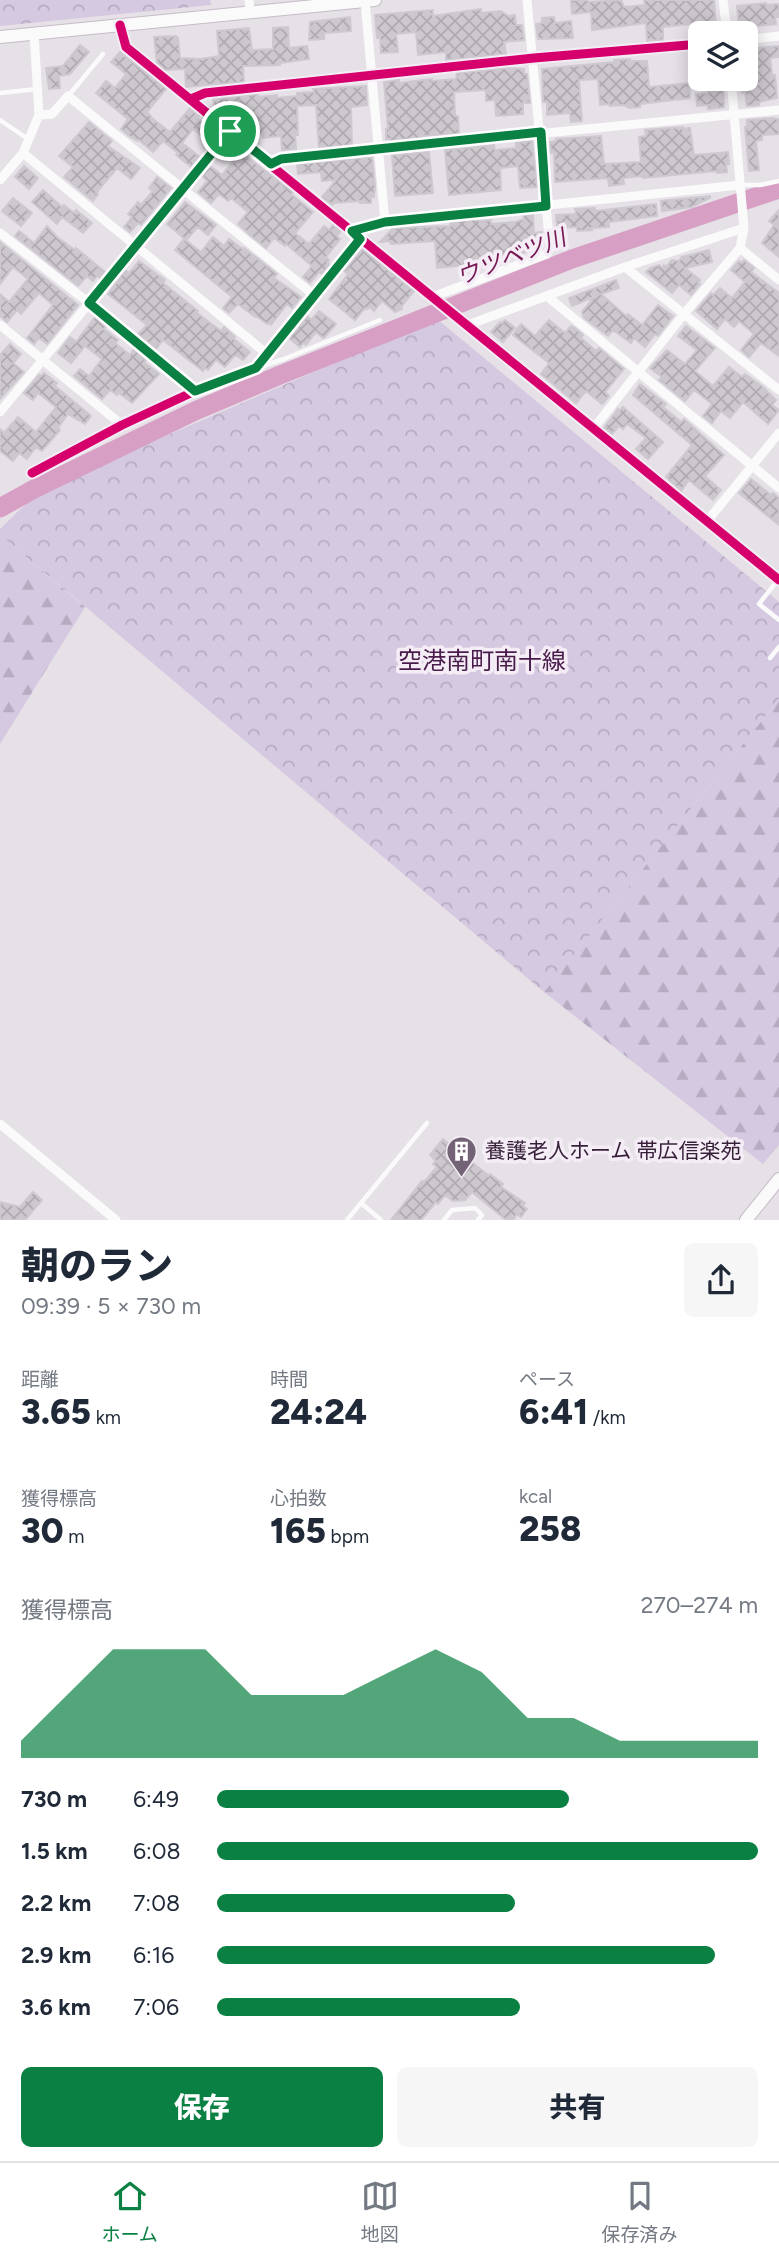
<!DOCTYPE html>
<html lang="ja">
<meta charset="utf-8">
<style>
body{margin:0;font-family:Figtree,"Noto Sans JP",sans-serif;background:#f6f6f7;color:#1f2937;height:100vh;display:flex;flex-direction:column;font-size:26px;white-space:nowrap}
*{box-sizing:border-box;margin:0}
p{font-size:23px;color:#747a83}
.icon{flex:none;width:38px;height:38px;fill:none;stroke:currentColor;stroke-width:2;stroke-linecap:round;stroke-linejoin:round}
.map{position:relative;height:1220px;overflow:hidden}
.details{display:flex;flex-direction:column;background:#fff;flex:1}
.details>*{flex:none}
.tools{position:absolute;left:688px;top:21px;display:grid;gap:14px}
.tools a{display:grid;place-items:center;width:70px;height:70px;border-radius:10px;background:#fff;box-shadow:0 4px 18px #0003;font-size:35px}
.pin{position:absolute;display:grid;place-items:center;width:60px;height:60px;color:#fff;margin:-30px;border:4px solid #fff;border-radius:50%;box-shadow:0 2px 7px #0007}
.round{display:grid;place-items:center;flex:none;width:74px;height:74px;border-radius:10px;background:#f6f6f7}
.head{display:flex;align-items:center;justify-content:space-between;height:119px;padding:0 21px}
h1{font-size:38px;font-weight:800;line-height:52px}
.stats{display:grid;grid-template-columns:repeat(3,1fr);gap:10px;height:119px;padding:7px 21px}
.stats div{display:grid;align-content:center}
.stats b{font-size:35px;font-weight:800}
.stats small{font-size:19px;font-weight:400}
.stats p{font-size:19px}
.chart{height:196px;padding:14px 21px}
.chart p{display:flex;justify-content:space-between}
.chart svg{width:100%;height:126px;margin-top:7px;fill:#0b8043;opacity:.7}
.action{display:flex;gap:14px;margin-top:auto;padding:14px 21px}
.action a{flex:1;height:80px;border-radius:10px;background:#0b8043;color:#fff;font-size:28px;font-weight:800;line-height:80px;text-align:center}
.action a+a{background:#f6f6f7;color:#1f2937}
ul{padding:0 21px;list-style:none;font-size:23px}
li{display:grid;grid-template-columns:112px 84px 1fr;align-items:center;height:52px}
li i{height:18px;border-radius:9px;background:#0b8043}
.menu{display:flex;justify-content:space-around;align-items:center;height:98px;border-top:2px solid #e0e1e3;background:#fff;font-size:19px;color:#747a83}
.menu a{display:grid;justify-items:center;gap:4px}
.menu .selected{color:#0b8043}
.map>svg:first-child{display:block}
</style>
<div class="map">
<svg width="779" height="1220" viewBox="0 0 779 1220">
<defs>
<pattern id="forest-firs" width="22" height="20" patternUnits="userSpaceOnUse" patternTransform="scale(1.75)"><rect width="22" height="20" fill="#d5c8e1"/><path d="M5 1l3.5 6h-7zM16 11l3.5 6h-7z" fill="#b7abc2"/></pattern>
<pattern id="park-crowns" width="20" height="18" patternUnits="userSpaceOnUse" patternTransform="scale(1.75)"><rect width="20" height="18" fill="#d5c8e1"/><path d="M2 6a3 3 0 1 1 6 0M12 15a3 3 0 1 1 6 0" fill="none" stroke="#b7abc2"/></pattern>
<pattern id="building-cross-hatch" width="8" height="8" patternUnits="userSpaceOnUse" patternTransform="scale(1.75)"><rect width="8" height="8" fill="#cdc7ce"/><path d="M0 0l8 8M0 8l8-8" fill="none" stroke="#b1aab2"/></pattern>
</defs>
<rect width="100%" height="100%" fill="#e6e0e7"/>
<path fill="url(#forest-firs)" d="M0 535 85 607 0 744Z
M779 699V1145L763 1164 544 992Z"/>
<path fill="url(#park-crowns)" d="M0 0H210L211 5 0 26Z
M437 319 779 602V699L544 992 0 535V529L40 490Z"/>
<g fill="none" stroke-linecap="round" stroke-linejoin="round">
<path stroke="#d79fc4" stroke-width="19" d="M0 508 34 489 195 411 280 375 572 259 779 189"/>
</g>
<path fill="url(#building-cross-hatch)" stroke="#cec9d0" stroke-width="2" d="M571 0H588V2L621 0 624 7 645 5 644 0H714L716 27 700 28V23L663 27V40L647 41 646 23 592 30 591 12 572 14Z
M766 3V5L779 4V17H775L776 24 739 28 737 6Z
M481 9V13L501 11 508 16 515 15 516 25H522L524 40 504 42 506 54 446 60V52L418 55 416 32 396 34 398 52 381 53 380 38H377L375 15 433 10V16Z
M350 17 351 31 324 33V39L309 40 310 22Z
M554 17 555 23 571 21 573 38 538 39 536 24 542 23V18Z
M288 27 289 48 307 46 309 59 280 63V65L243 66 244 82 186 87 185 69 165 70 157 63 154 37 176 36 178 38 180 58 201 59 219 56 217 31 249 28 252 50 273 49V28Z
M80 45 89 52 70 74 59 76 60 88 49 89 46 68 63 66Z
M779 46V57L770 58 772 75H775L777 98 759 102V105L747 106 745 92 742 93 741 79H746V49Z
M120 52 166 89 147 112 153 119 170 132 190 108 199 116 197 118 218 135 211 143 193 129 182 143 200 157 191 167 176 155 178 153 163 141 153 152 139 140 138 141 129 136 121 129 128 119 96 93 106 81 115 88 126 74 111 62Z
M630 59V61H647L649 87 689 83 690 98 640 104V107L629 108 624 105 610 106 609 104 600 105 598 79 579 80 582 121 571 122 570 113 547 115V102H543L542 69 614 62V60Z
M507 68 524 69V74H527L530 103H523V114L496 116 495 100 486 101V90L454 92 455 116H458L459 134 423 136V138L391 141 390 139H386V129H388L384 82 399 80V83L432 79V81L456 79 457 73Z
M723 79 724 107 708 109V105L697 106 696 94 708 93 706 81Z
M366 86 367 105 351 107 352 145 319 148 316 105 297 106 298 135H295L296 149 282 150 281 136 263 138 262 134H256V121L237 123 235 108H223V105L214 106 213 99 258 94V97L277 95V98L297 96V93L314 92 313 89Z
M772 118 778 119 779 134 762 135V140L756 141 759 170 749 171 745 127H747V120Z
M89 122 112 141 108 146 140 168 131 179 117 168 96 193 98 194 93 201 64 177 73 167 59 156Z
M683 127V129L690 128 694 155 728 152 729 164H726L727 172 717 173V171L643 178 642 176 623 178 624 184 609 186 608 178 555 182 554 152 551 153 550 142 556 141V139L601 136 604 164 641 162 639 137 646 136 645 130Z
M532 141 537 187 520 188 518 166 500 168 501 190 449 195 445 150 494 145 495 150 516 148V143Z
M229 143 293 192 291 194 313 212 295 233 309 244 324 226 329 230 333 225 341 231 337 236 340 239 326 257 329 260 327 262 330 265 322 274 319 272 310 283 303 277 312 266 286 244 285 246 274 238 266 248 250 235 238 224 248 212 231 198 228 201 219 194 211 203 198 192 207 181 202 176 210 166 222 175 233 162 222 152Z
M429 152 433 193 395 196 392 155Z
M372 157 375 186 374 197H371V203H360V201L334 203 332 205 322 197 336 180 322 181 321 172 298 174 297 164Z
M24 166 38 178 29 189 15 177Z
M157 177 171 188 141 225 138 223 130 232 124 227 132 217 128 214 138 202 141 205 153 191 149 188Z
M43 190 62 207 64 205 74 213 76 210 92 223 83 233 62 217 57 224 32 202Z
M710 196V198L692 207 662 211 661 201Z
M13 198 32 213 21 226 2 211Z
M185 202 216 225 208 235 198 227 186 240 167 224Z
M656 204 657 216 609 222V227L591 228 592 230 577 231V227L557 228 556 215 576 214 575 209 595 208V211Z
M779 210V257L762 243 774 225 769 221Z
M523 215H533L534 233 542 232V241L532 242V251L518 254 519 257 494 259 486 261 487 263 437 268 435 241 391 244 390 241 380 242 393 228 450 226V222L478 219 479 221 491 220V224L515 222 524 219Z
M47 226 57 237 75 250 76 248 105 272 100 278 97 276 93 281 87 276 78 286 15 236 19 231 34 243Z
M213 237 224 246 229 239 243 249 244 248 277 274 274 278 301 297 292 308 287 304 271 325 268 323 267 324 256 316 255 317 238 304 229 313 223 308 232 297 175 250 184 239 201 252Z
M0 242 78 305 47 344 39 338 34 344 27 338 53 305 39 293 21 314 17 310 7 322 0 316V294L9 302 28 279 13 267 0 284Z
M362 249 414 291 401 307 402 309 395 312 382 301 374 311 370 307 367 309 365 308 355 320 329 299 348 274 344 271Z
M709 250 712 262 685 268 700 280 698 283 700 284 691 295 679 285 672 293 646 272 650 268 659 265 663 268 664 265 666 267 672 260 679 261 682 257Z
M744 260 754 268 751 272 779 293V356L761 343 749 357 741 350 754 334 739 321 734 327 725 319 717 329 696 311 711 293 713 295 720 288 732 298 745 282 731 270 739 261 741 263Z
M139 261 165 280 163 283 198 311 197 313 221 331 224 327 235 337 234 339 250 352 243 360 237 356H234L225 367 216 360 208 370 205 368 203 371 163 340 156 349 143 339 138 334 147 325 108 294 125 270 129 273Z
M616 280 619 288 601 294 626 316 628 314 642 325 658 305 673 316 658 336 655 334 645 347 634 338 631 343 613 330 608 336 584 318 582 312 594 297 572 306 569 298Z
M319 311 336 324 325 337 323 338 316 332 306 345 303 343 300 347 289 338 307 316 311 320Z
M95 317 106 326 104 329 118 340 115 343 130 355 134 349 146 360 144 362 159 374 132 403 119 393 117 395 110 390 102 399 74 376 80 369 89 376 102 359 85 346 71 363 58 353 70 337 76 342Z
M505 320 515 328 503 342 491 332 500 322 502 323Z
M549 320 565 333 571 326 575 328 583 335 581 338 596 351 599 348 624 369 605 392 609 396 602 404 586 391 576 403 541 374 549 363 513 335 521 324 535 336Z
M686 326 715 348 695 371 713 386 729 367 742 377 745 374 762 386 776 400 772 405 779 410 768 424 743 402 730 418 721 411 712 423 703 416 712 404 694 390 685 401 659 380 662 377 650 368 667 350 685 364 697 350 678 336Z
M10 344 21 354 13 363 24 372 0 399V355Z
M44 373 57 383 55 386 91 416 85 424 68 414 58 428 60 430 42 451 36 447 27 459 19 453 13 461 0 451V429L4 433 18 417 36 432 56 407 38 393 33 400 24 393 39 375 41 376Z
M640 384 666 404 663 407 681 422 684 419 724 455 705 476 721 490 713 500 689 480 681 491 666 477 692 445 633 395Z
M623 407 663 442 648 459 636 449 646 438 627 424 623 429 619 426 612 434 604 428 618 409 619 411Z
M751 479 771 495 773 493 779 498V525L739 493Z
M443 1139 489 1176 490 1174 503 1184 501 1187 525 1203 523 1206 527 1209 521 1217 517 1214 513 1220H506L472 1192 465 1200 453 1201 445 1195 438 1204 436 1202 421 1220H391L422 1181 424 1182 437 1167 433 1164 436 1161 430 1155Z
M33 1192 42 1200 25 1220H0V1202L20 1207Z"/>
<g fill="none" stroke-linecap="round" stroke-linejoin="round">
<defs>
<path id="secondary" d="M0 37 375 0
M746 1220 779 1179"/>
</defs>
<use href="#secondary" stroke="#c5bcc6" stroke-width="14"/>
<path stroke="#fbfafb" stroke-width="4.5" d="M0 93 37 89
M69 95 103 54
M0 120 28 139
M742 185H760L779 181
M260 367 284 359 380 320
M778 580 759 604 779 620
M770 658 779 647
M361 1203 381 1220
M347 1220 427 1123
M444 1220 452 1210 475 1208 482 1215 478 1220"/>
<path stroke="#fbfafb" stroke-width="9" d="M249 0 250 12
M723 0 727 33
M365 1 385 222
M120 25 126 47 779 580
M746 40 779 36
M191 99 205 93 534 58 700 44
M39 115 52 114 68 96 315 296
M23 153 267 354
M271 164 281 159 779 110
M0 180 23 153 39 115 34 33
M352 231 385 222 740 185
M0 233 89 303 195 391
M740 248 779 280
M625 267 779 390
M432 297 547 254 550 248 527 0
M548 297 779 488
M0 325 122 425
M465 326 625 267 744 228
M0 412 230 131
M593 429 684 314 740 248 744 228 731 79
M32 473 122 425 195 391 256 368 360 239
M708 520 779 433
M0 1124 116 1220"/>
<use href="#secondary" stroke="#fbfafb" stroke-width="12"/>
<defs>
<path id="cycleway" d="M120 25 126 47 779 580
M191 99 205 93 534 58 700 44
M32 473 122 425 195 391 256 368 360 239"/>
</defs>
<use href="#cycleway" stroke="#f4edf6" stroke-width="13"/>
<use href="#cycleway" stroke="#d6006c" stroke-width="9"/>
</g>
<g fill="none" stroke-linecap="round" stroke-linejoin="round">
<defs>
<path id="route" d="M230 131 271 164 281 159 541 132 546 206 385 222 352 231 360 239 256 368 195 391 89 303Z"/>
</defs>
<use href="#route" stroke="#fff" stroke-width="14"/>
<use href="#route" stroke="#0b8043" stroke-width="9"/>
</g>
<defs>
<symbol id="building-pin" viewBox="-11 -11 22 30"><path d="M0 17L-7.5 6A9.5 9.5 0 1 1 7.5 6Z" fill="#746376" stroke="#f4edf6"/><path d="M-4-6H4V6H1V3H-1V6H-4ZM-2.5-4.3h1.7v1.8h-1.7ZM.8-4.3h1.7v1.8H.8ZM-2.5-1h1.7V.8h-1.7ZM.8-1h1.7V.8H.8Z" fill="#fff"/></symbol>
</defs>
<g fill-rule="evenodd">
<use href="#building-pin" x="444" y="1134" width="35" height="47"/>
</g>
<g text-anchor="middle" stroke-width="7" stroke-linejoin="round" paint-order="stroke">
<g font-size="21" fill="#371f39" stroke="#f4edf6" text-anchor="start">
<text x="485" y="1158">養護老人ホーム 帯広信楽苑</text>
</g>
<g font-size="23" font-style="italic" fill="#751853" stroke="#f4edf6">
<text transform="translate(511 257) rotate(-21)" y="8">ウツベツ川</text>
</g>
<g font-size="24" fill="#491b4b" stroke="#f4edf6">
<text x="482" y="669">空港南町南十線</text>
</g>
</g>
</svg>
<div class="tools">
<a><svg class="icon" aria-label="layers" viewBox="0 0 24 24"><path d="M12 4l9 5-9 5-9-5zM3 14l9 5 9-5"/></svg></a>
</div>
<div class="pin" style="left:230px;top:131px;background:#1e9e55"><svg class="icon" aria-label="arrive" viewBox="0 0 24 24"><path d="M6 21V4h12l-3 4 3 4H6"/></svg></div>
</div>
<section class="details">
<div class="head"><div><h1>朝のラン</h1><p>09:39 · 5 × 730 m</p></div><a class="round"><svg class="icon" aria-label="share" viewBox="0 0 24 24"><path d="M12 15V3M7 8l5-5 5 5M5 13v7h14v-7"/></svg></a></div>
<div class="stats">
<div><p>距離</p><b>3.65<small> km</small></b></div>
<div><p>時間</p><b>24:24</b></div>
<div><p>ペース</p><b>6:41<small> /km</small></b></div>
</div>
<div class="stats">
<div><p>獲得標高</p><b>30<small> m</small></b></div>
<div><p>心拍数</p><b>165<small> bpm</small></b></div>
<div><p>kcal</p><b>258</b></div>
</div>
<div class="chart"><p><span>獲得標高</span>270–274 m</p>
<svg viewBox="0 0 160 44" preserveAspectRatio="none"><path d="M0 44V38L10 22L20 6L30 6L40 6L50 22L60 22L70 22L80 14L90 6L100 14L110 30L120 30L130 38L140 38L150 38L160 38V44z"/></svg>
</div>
<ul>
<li><b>730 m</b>6:49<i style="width:65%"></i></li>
<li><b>1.5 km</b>6:08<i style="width:100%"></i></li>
<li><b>2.2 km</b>7:08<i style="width:55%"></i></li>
<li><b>2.9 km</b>6:16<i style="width:92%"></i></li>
<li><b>3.6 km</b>7:06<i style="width:56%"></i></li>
</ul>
<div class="action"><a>保存</a><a>共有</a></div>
</section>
<nav class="menu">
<a class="selected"><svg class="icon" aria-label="home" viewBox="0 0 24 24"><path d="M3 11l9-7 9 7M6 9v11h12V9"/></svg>ホーム</a>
<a><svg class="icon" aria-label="map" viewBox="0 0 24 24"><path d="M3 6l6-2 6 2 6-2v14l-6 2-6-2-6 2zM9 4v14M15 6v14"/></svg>地図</a>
<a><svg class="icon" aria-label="saved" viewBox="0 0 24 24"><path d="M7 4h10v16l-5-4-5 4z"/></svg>保存済み</a>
</nav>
